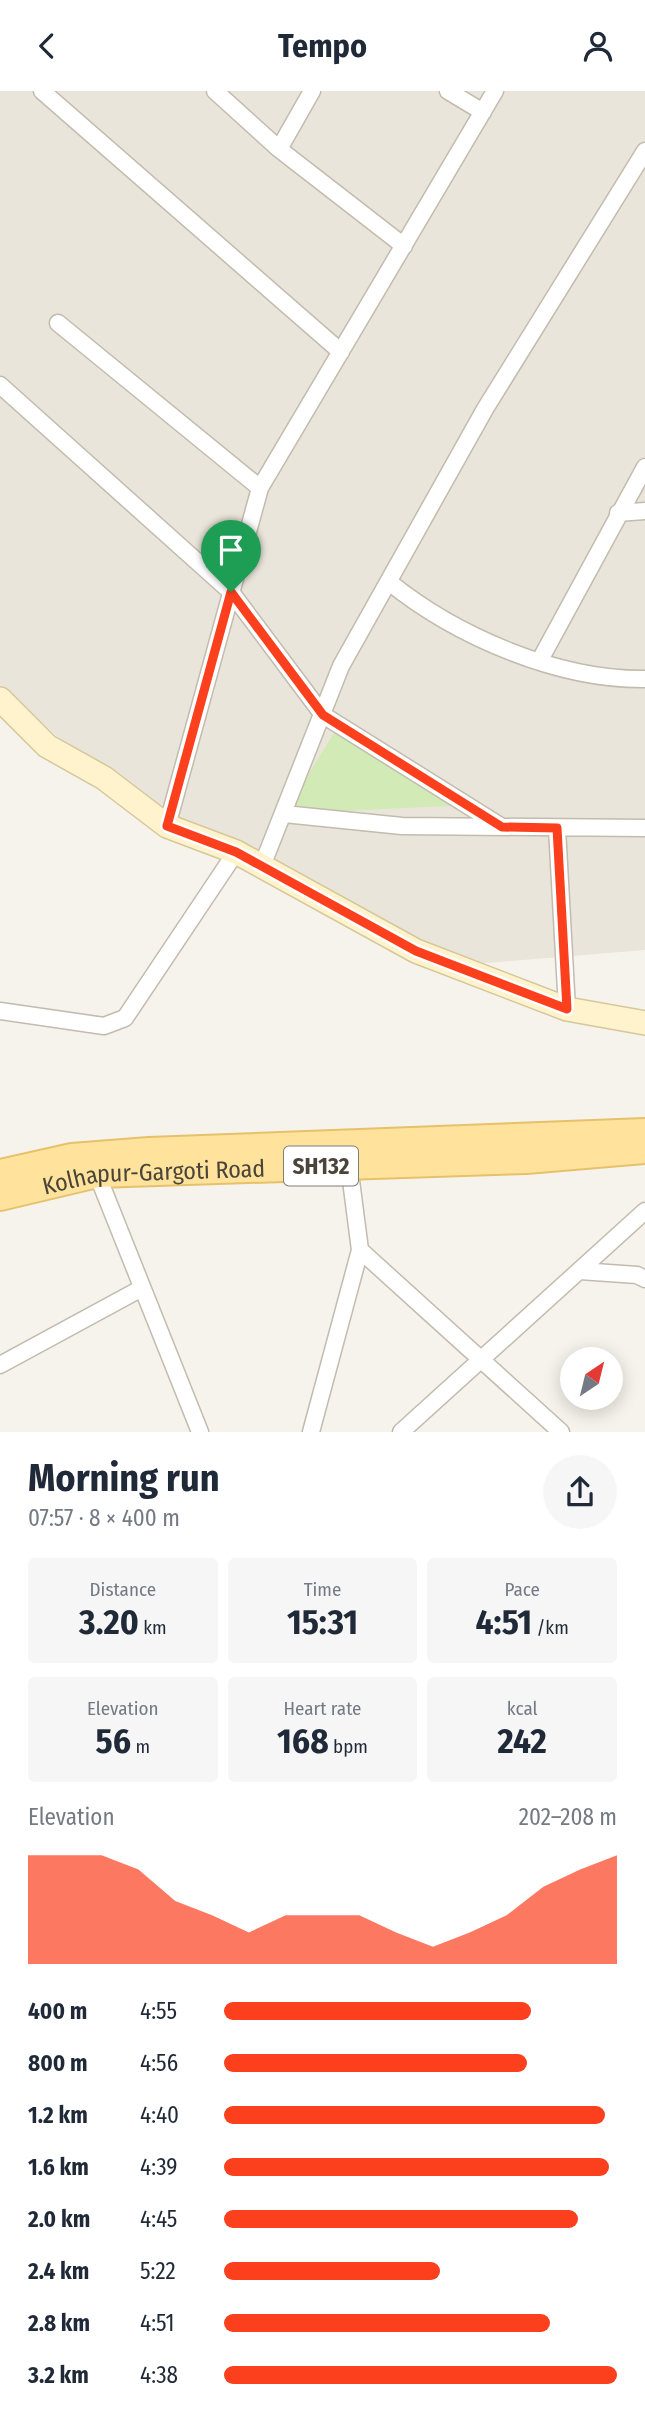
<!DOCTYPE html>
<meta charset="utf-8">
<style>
body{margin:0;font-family:"Fira Sans Condensed",sans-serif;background:#f6f6f7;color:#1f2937;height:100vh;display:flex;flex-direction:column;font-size:26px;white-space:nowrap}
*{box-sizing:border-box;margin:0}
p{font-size:23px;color:#747a83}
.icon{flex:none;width:38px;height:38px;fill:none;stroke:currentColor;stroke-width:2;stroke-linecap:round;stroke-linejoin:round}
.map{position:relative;height:1341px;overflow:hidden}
.details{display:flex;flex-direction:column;background:#fff;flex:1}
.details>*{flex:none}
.needle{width:46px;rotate:35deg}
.buttons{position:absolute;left:560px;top:1256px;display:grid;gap:14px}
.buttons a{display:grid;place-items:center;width:63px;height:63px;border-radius:50%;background:#fff;box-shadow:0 4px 18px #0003;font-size:35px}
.pin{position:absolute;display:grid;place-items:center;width:60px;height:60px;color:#fff;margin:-72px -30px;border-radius:50% 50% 50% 0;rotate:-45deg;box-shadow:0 0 7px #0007}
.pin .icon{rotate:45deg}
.round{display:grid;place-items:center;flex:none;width:74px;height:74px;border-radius:37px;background:#f6f6f7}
.overview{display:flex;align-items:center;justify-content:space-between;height:119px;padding:0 28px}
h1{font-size:38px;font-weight:700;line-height:52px}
.stats{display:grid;grid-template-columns:repeat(3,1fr);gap:10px;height:119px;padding:7px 28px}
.stats div{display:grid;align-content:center;border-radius:7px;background:#f6f6f7;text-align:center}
.stats b{font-size:35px;font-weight:700}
.stats small{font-size:19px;font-weight:400}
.stats p{font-size:19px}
.chart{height:196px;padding:14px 28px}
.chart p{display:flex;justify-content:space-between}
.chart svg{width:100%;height:126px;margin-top:7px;fill:#fc3f1d;opacity:.7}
ul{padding:0 28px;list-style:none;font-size:23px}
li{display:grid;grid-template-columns:112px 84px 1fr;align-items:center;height:52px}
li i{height:18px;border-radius:9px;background:#fc3f1d}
header{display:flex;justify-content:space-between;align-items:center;height:91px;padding:0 28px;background:#fff;font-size:32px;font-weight:700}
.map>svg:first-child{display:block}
</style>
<header><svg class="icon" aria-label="back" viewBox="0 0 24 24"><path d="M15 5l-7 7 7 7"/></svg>Tempo<svg class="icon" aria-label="person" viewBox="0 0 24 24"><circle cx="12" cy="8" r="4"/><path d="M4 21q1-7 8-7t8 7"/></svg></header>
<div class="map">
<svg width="645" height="1341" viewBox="0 0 645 1341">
<rect width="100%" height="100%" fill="#f6f3ec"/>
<path fill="#eae5da" d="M0 0H645V859L449 875 104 687 0 594Z"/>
<path fill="#d2eab5" d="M339 634 467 714 284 723Z"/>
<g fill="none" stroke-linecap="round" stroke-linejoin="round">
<defs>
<path id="street" d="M42 0 341 261
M215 0 279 58 404 155
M448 0 483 21
M279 58 312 0
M58 232 260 397
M0 294 231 501 323 624 502 736
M618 422 645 420
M389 491C456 545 557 589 645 588
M540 569 645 376
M284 723 402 735 645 737
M167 735 260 397 495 0
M557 737 567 918
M262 775 341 575 485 318 645 60
M0 920 104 935 125 927 236 761
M349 1074 360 1159 561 1341
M97 1083 200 1341
M580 1180 637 1184 645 1188
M0 1274 142 1197
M311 1341 360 1159
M401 1341 645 1120"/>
<path id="secondary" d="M0 608 47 655 104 687 167 735 236 761 416 860 567 918 645 932"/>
<g id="primary">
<path d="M0 1082 72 1066 149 1060 645 1041"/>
<path id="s1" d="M0 1106 97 1083 526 1069 645 1059"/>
</g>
</defs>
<use href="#street" stroke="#c2bbae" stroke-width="19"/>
<use href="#secondary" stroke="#d6c79b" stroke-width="26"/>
<use href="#primary" stroke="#e6c16a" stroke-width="30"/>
<use href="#street" stroke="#fff" stroke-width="16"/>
<use href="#secondary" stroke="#fff3cd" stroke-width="23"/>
<use href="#primary" stroke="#ffe39c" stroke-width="26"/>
</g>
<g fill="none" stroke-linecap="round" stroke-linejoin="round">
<defs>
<path id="route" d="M231 501 323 624 502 736 557 737 567 918 416 860 236 761 167 735Z"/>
</defs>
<use href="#route" stroke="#fff" stroke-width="14"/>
<use href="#route" stroke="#fc3f1d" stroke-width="9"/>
</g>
<g text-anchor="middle" stroke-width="5" stroke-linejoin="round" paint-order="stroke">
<rect fill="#fff" stroke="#817c74" stroke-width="2" x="284" y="1055.5" width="74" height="39" rx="5"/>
<g font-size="23" font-weight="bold" fill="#4b4439">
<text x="321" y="1083">SH132</text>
</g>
<g font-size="24" fill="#4b4439" stroke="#fff">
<text dy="8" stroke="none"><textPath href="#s1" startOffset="156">Kolhapur-Gargoti Road</textPath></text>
</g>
</g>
</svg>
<div class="buttons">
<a><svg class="needle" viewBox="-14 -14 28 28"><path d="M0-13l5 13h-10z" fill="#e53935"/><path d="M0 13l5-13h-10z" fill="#747a83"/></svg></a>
</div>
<div class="pin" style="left:231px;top:501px;background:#1e9e55"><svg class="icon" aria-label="arrive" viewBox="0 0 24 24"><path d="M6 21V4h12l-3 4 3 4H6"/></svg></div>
</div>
<section class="details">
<div class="overview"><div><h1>Morning run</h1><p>07:57 · 8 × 400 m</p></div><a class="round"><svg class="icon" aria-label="share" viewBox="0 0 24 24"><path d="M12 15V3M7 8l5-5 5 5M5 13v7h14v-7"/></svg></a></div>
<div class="stats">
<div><p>Distance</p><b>3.20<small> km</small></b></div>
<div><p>Time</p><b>15:31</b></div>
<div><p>Pace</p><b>4:51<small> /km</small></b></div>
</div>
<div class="stats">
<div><p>Elevation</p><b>56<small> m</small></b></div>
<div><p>Heart rate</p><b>168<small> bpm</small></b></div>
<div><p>kcal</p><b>242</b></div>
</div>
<div class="chart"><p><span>Elevation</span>202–208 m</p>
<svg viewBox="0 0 160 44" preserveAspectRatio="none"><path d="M0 44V6L10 6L20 6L30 11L40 22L50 27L60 33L70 27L80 27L90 27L100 33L110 38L120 33L130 27L140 17L150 11L160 6V44z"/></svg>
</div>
<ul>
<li><b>400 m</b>4:55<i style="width:78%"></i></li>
<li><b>800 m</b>4:56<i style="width:77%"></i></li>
<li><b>1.2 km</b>4:40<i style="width:97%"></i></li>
<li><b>1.6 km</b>4:39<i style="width:98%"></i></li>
<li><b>2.0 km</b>4:45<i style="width:90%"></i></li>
<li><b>2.4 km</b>5:22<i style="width:55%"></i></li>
<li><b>2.8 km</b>4:51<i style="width:83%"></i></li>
<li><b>3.2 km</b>4:38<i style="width:100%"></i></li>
</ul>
</section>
